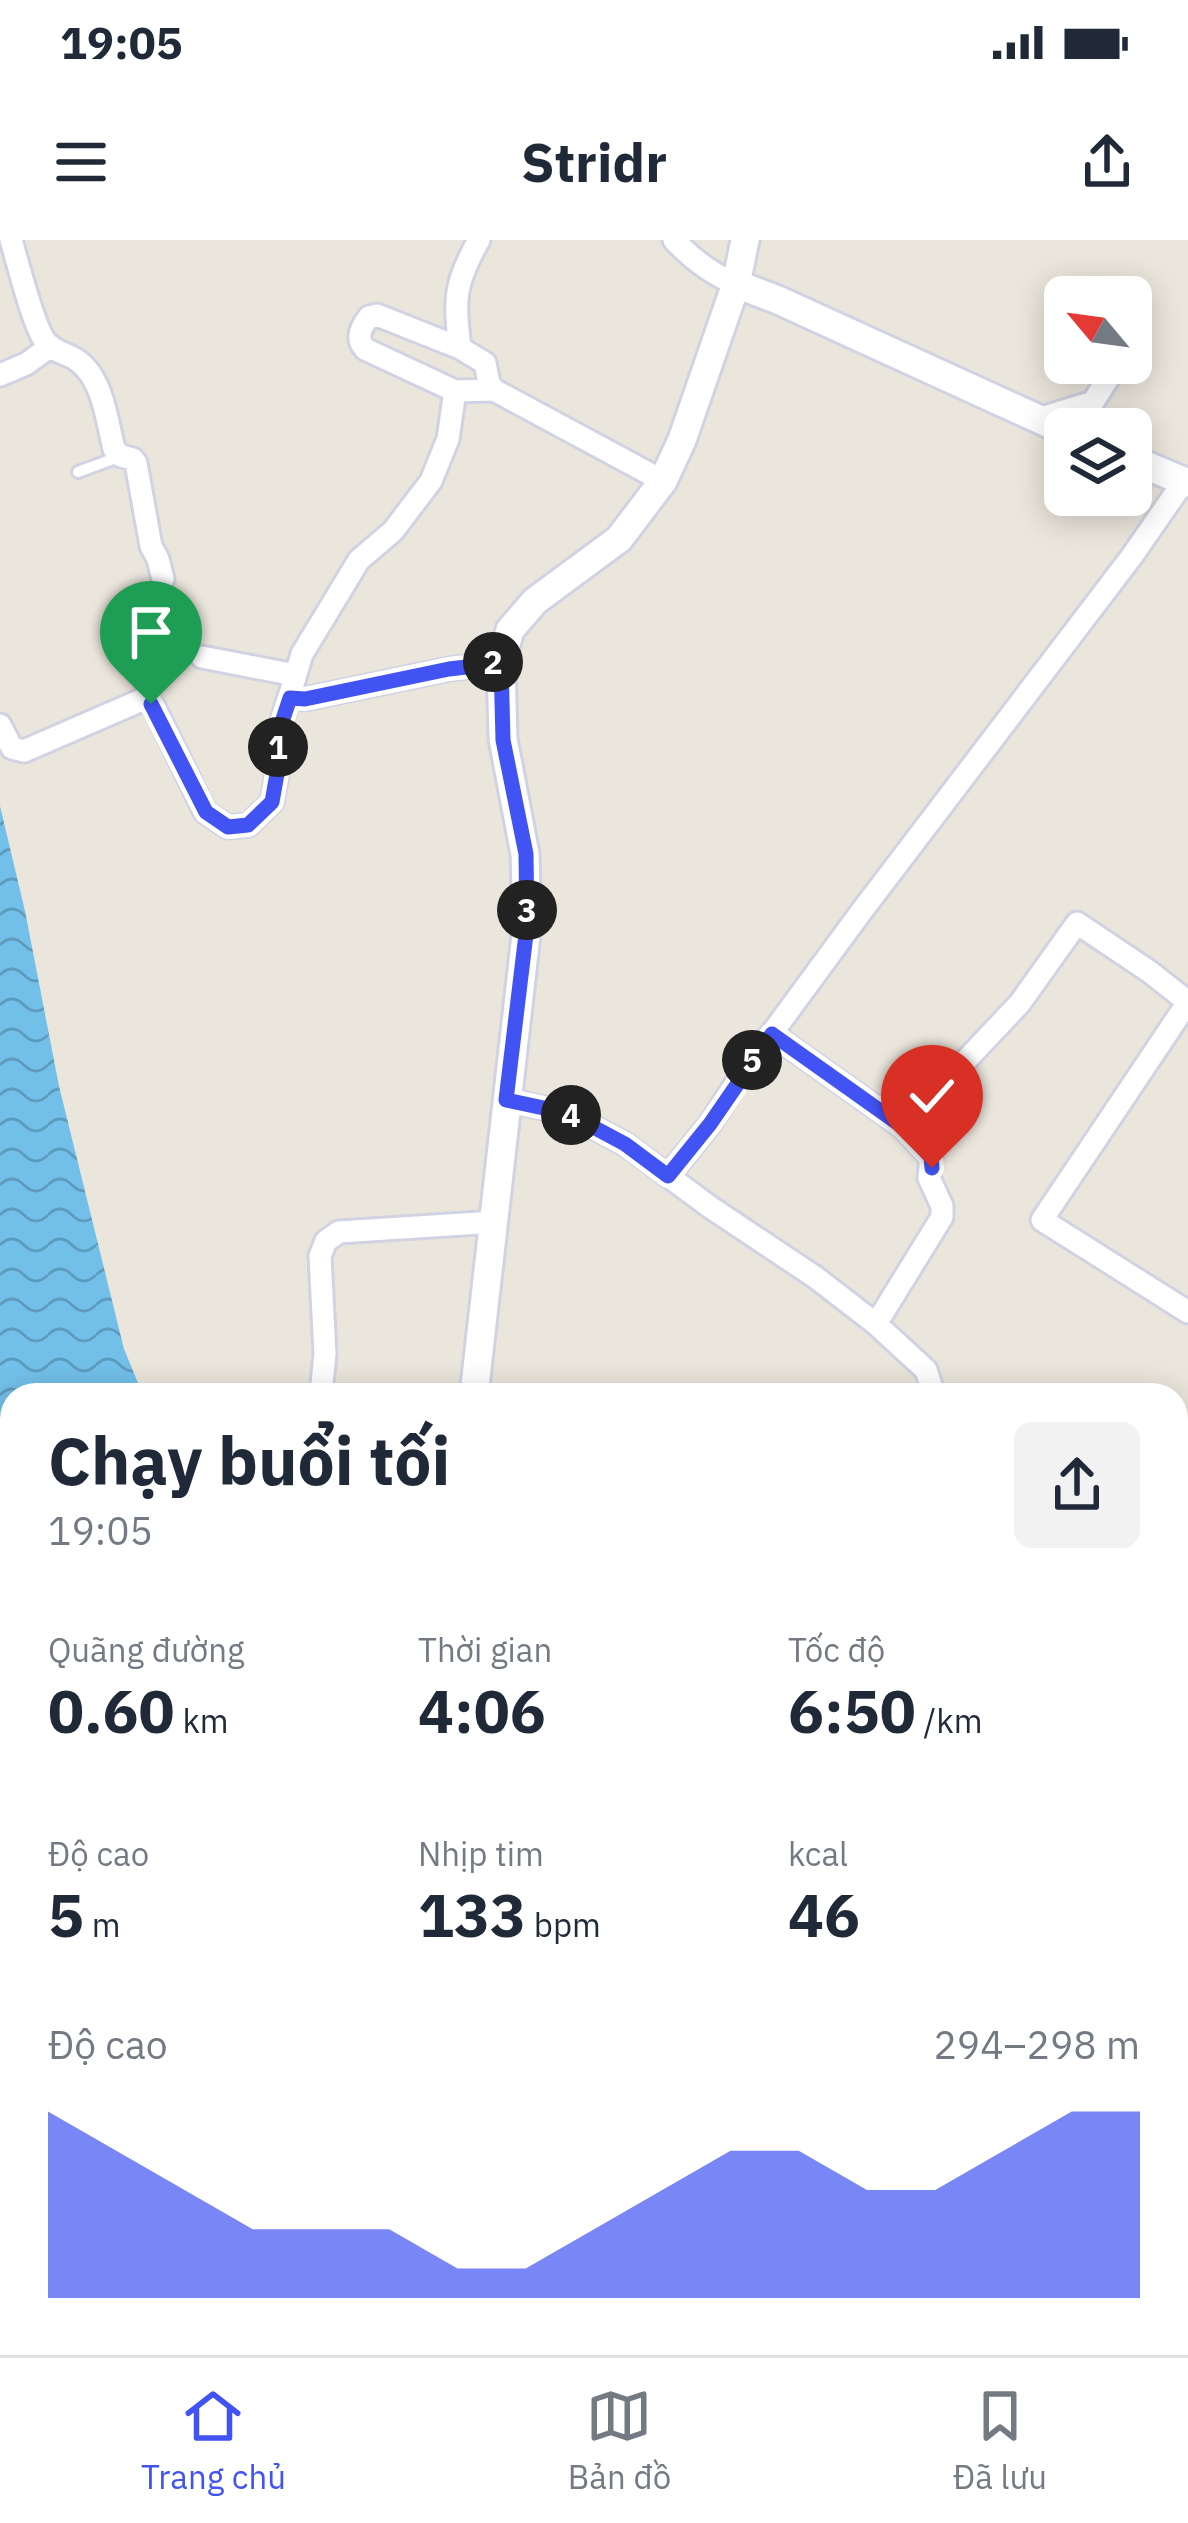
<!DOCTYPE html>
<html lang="vi">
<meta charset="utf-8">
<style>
body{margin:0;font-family:"IBM Plex Sans",sans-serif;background:#f2f2f3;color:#1f2937;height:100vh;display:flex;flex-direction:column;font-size:45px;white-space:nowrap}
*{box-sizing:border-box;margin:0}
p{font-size:39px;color:#747a83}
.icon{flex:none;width:66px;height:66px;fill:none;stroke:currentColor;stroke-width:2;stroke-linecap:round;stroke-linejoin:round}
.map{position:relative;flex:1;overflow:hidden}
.panel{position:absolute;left:0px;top:1143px;width:1188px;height:972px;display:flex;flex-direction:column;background:#fff;border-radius:36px 36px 0 0;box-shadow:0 6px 30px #0003}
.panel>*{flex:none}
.needle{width:78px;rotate:299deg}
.fabs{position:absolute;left:1044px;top:36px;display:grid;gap:24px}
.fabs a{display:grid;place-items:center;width:108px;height:108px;border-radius:18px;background:#fff;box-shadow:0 6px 30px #0003;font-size:60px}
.pin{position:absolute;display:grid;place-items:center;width:102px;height:102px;color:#fff;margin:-123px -51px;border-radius:50% 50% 50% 0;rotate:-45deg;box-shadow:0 0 12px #0007}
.pin .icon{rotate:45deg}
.km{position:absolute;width:60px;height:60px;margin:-30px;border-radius:50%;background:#222;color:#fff;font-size:33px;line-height:60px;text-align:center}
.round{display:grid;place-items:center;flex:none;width:126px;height:126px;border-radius:18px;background:#f2f2f3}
.headline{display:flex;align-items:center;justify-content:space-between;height:204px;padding:0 48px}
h1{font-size:66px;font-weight:800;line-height:90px}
.metrics{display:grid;grid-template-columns:repeat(3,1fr);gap:18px;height:204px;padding:12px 48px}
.metrics div{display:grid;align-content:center}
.metrics b{font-size:60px;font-weight:800}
.metrics small{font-size:33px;font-weight:400}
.metrics p{font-size:33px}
.chart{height:336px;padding:24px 48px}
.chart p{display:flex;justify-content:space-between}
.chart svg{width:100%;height:216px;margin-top:12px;fill:#4153f3;opacity:.7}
.status{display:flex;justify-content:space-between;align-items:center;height:84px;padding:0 60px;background:#fff;direction:ltr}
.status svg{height:33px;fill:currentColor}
header{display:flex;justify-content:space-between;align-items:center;height:156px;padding:0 48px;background:#fff;font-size:54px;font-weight:800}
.tabs{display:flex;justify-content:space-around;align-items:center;height:168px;border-top:3px solid #e0e1e3;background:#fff;font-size:33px;color:#747a83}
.tabs a{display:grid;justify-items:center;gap:6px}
.tabs .current{color:#4153f3}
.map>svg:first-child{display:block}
</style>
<div class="status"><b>19:05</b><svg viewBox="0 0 49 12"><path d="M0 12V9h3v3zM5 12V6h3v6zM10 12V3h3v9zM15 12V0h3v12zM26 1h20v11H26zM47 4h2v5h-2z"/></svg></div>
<header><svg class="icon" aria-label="menu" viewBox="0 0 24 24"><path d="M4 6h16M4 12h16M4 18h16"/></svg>Stridr<svg class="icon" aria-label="share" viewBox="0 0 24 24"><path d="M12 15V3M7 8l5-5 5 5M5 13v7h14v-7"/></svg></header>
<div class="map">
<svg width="1188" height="2115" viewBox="0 0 1188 2115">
<defs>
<pattern id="water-waves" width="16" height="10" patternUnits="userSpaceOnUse" patternTransform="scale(3)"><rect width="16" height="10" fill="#72c0ea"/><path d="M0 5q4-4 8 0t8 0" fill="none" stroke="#5e9cbe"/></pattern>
</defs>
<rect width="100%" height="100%" fill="#ebe6dc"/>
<path fill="url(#water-waves)" d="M0 566 25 671 59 846 124 1109 143 1155H12V1626L0 1596Z
M414 2103H933L957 2115H425Z"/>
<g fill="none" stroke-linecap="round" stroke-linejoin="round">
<defs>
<path id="lane" d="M78 232 121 216"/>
<path id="street" d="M11 0C18 23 33 85 45 101 53 112 67 113 78 121 103 139 107 181 114 209L121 216 133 219 136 223 151 306 158 319 163 339
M674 0C692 19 711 34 736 44
M460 108C454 59 454 44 479 0
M0 135 26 124 51 106
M494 150 455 151 365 109C355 98 361 87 369 77L377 75 460 108 485 123 489 143 494 150 663 241
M1038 179 1093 162 1116 126
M202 417 295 435
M290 458 305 459 449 429 501 423
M0 485 12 508 24 511 144 459 155 469 205 572 228 587 248 585 272 562 277 534 278 494 302 414 359 320 393 291 431 241 448 199 455 151
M1188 762 1042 980 1188 1072
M772 794 903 887 1020 763 1077 683 1150 732 1188 762
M506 860 567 873 625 904 710 967 815 1037 876 1084 926 1130 934 1155
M668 936 710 884 742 834 861 672 1132 316 1184 241
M876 1084 942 977V966L929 938 931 917 903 887
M321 1153 325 1114 320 1016 326 1001 339 992 495 982
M1176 1254 1188 1240
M0 1809 12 1812
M0 1892 12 1906
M0 1944 12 1934
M1176 1981 1188 1982
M225 2115 240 2103"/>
<path id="secondary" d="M736 44 778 60 1065 191
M1131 219 1188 243
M474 1155 527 686 525 614 503 499 501 423 510 390 535 361 619 299 663 241 682 200 736 44 745 0
M1176 1656 1188 1657"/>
</defs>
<use href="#lane" stroke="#d1d3e2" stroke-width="16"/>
<use href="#street" stroke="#d1d3e2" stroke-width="27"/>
<use href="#secondary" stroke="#d1d3e2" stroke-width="33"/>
<use href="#lane" stroke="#fff" stroke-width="10"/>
<use href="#street" stroke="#fff" stroke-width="21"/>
<use href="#secondary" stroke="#fff" stroke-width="27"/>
</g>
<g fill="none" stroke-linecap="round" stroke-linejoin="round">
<defs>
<path id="route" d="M151 464 206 572 228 587 248 585 272 562 277 534 278 494 290 458 305 459 449 429 501 423 503 500 526 614 527 686 506 860 567 873 625 904 668 936 710 884 772 794 903 887 931 917 932 928"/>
</defs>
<use href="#route" stroke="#fff" stroke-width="24"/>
<use href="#route" stroke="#4153f3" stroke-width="15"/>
</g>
</svg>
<div class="fabs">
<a><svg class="needle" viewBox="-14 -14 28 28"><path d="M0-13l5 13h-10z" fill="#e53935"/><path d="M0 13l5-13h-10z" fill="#747a83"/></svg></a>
<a><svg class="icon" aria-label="layers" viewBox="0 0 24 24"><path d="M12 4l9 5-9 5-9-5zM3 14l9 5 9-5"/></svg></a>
</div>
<div class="pin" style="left:151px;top:464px;background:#1e9e55"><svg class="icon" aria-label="arrive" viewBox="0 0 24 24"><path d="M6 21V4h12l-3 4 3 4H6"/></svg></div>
<div class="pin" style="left:932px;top:928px;background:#d93025"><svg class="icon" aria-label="check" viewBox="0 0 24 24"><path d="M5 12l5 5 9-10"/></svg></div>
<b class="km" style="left:278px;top:507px">1</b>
<b class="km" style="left:493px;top:422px">2</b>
<b class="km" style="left:527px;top:670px">3</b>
<b class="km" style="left:571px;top:875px">4</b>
<b class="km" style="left:752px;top:820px">5</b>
<section class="panel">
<div class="headline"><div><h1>Chạy buổi tối</h1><p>19:05</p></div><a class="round"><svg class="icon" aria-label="share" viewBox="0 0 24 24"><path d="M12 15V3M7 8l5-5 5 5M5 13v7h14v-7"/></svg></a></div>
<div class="metrics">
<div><p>Quãng đường</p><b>0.60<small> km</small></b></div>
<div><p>Thời gian</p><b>4:06</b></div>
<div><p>Tốc độ</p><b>6:50<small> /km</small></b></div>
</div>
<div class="metrics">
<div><p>Độ cao</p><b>5<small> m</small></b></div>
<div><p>Nhịp tim</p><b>133<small> bpm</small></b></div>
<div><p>kcal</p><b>46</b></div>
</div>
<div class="chart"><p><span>Độ cao</span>294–298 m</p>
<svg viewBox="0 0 160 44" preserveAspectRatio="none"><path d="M0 44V6L10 14L20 22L30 30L40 30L50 30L60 38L70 38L80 30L90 22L100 14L110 14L120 22L130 22L140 14L150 6L160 6V44z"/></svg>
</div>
</section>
</div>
<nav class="tabs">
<a class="current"><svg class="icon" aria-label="home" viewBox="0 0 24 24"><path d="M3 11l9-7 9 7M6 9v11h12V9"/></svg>Trang chủ</a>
<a><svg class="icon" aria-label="map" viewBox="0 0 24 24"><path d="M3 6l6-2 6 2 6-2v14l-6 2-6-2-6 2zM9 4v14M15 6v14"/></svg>Bản đồ</a>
<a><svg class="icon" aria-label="saved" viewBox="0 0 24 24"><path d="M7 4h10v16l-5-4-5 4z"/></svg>Đã lưu</a>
</nav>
